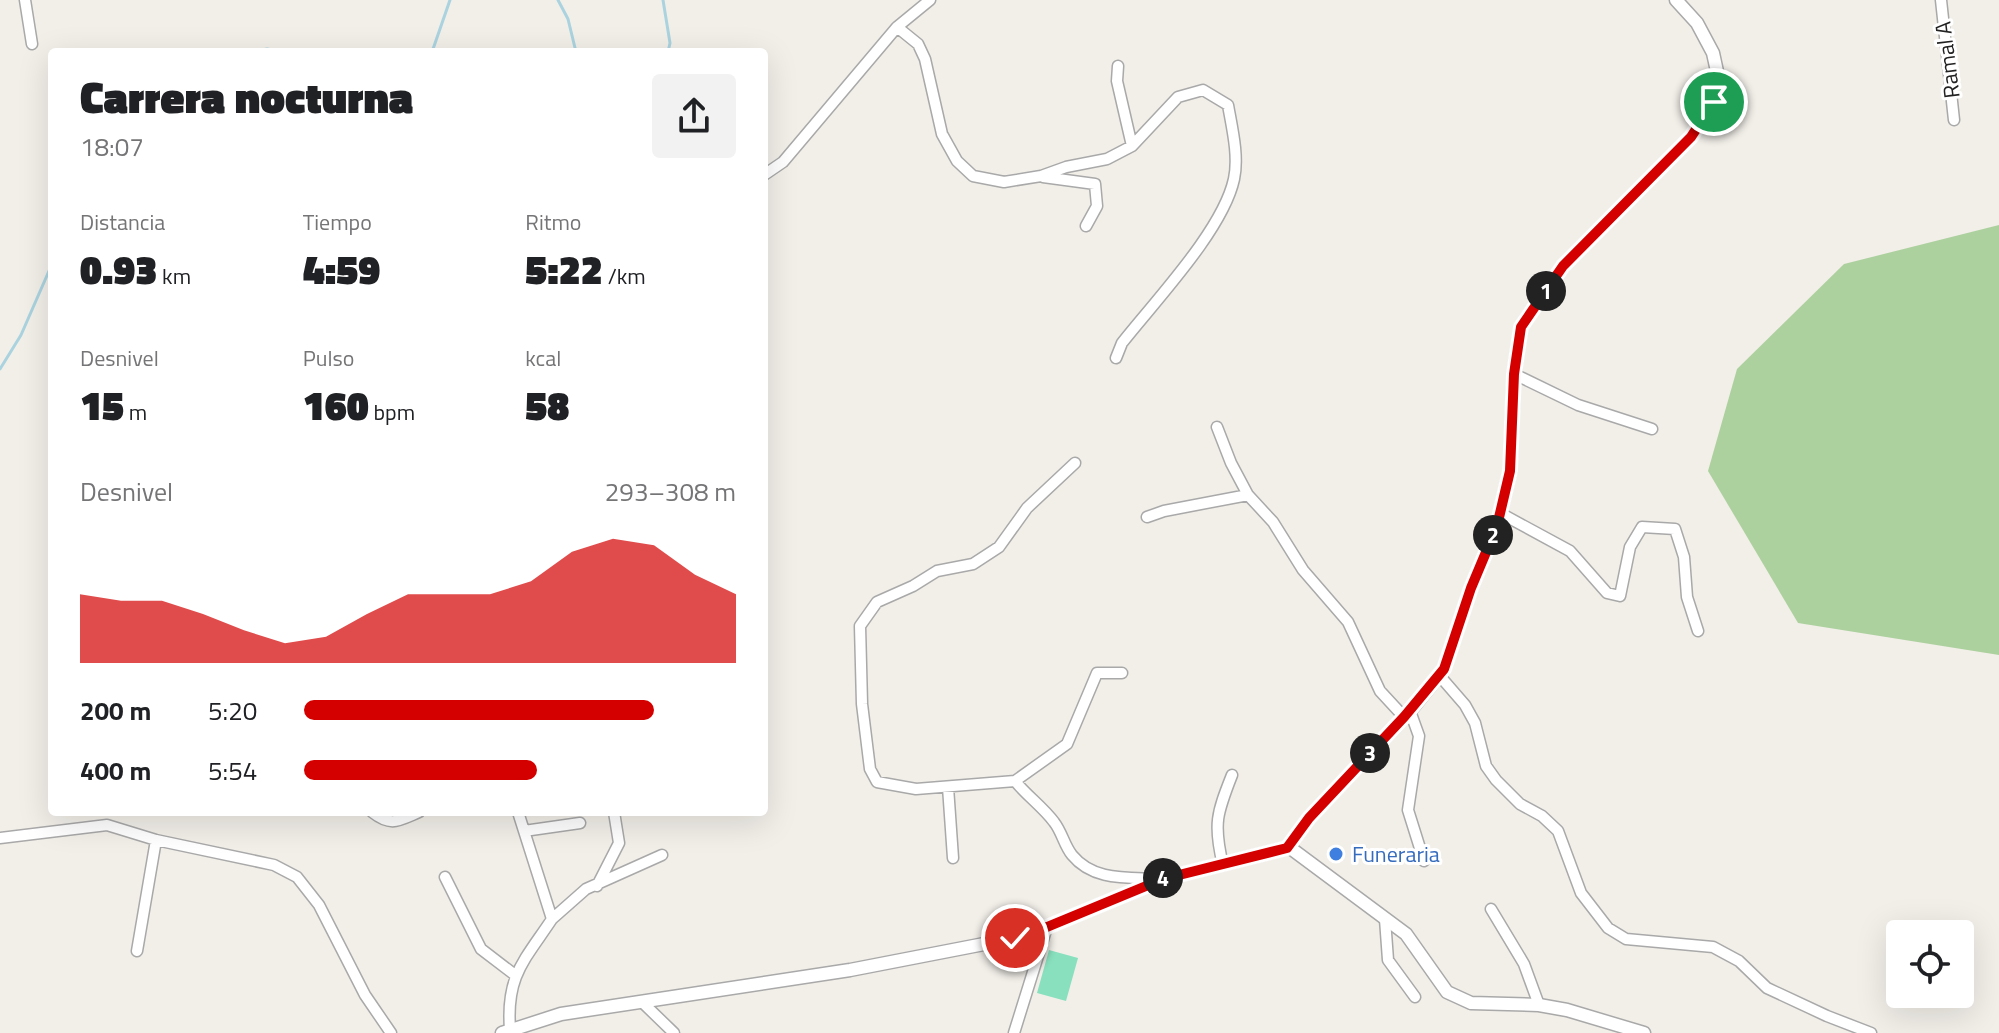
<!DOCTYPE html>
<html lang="es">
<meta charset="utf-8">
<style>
body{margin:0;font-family:"Titillium Web",sans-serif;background:#f2f2f2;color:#202124;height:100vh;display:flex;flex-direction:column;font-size:30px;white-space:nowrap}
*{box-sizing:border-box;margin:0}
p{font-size:26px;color:#757577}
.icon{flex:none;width:44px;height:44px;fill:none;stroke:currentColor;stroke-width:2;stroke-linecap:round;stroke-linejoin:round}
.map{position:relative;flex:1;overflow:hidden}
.side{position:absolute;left:48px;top:48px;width:720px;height:768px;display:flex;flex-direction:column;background:#fff;border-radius:8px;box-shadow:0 8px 32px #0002}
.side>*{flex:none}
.controls{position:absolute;left:1886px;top:920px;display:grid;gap:16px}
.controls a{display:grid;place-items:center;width:88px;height:88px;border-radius:8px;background:#fff;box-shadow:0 8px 32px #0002;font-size:40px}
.pin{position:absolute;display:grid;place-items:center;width:68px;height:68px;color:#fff;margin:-34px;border:4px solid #fff;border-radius:50%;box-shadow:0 2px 8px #0007}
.km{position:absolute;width:40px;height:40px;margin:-20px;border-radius:50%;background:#222;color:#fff;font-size:22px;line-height:40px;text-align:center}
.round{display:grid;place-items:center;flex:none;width:84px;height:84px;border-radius:8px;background:#f2f2f2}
.summary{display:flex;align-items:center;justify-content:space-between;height:136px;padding:0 32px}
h1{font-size:44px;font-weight:800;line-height:60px}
.stats{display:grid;grid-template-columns:repeat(3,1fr);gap:12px;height:136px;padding:8px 32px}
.stats div{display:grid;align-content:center}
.stats b{font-size:40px;font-weight:800}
.stats small{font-size:22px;font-weight:400}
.stats p{font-size:22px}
.chart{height:224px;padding:16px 32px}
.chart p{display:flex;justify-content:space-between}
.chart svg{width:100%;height:144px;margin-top:8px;fill:#d40000;opacity:.7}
ul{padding:0 32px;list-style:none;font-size:26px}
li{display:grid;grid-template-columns:128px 96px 1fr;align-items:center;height:60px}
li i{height:20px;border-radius:10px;background:#d40000}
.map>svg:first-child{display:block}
</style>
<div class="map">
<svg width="1999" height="1033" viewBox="0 0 1999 1033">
<rect width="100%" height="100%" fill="#f2efe9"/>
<path fill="#add19e" d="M1999 225V655L1798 623 1708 471 1737 369 1844 264Z"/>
<path fill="#88e0be" d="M1049 950 1078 958 1066 1001 1037 993Z"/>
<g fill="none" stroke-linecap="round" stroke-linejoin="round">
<path stroke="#aad3df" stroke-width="3" d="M558 0 568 19 576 52
M663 0 670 43 668 52
M251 52 267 49 283 52
M432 52 450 0
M0 369 21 335 52 264"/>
<defs>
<path id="minor" d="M25 0 32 44
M1941 0 1954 120
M897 27 918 44 925 59 942 134 957 161 973 176 1004 182 1041 176 1066 167 1107 159 1132 146 1178 97 1203 90 1228 105C1232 128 1239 156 1234 179 1223 230 1155 301 1122 343L1116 358
M1118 66 1117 81 1132 146
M764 175 783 162 897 27 930 0
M1043 177 1095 184 1097 206 1086 226
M1514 374 1578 405 1652 429
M1217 427 1231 463 1248 495
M1075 463 1027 508 999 547 973 564 937 571 913 586 877 602 860 626 862 704 870 769 877 782 916 789 1015 781C1027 796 1043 807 1054 822 1062 832 1064 845 1072 855 1094 882 1129 877 1161 879
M1500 513 1570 551 1607 593 1620 596 1630 547 1642 527 1675 529 1684 557 1687 597 1698 631
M1147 517 1164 511 1248 495 1273 522 1303 570 1348 622 1380 691 1404 717
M1439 675 1465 705 1475 723 1486 766 1496 780 1520 804 1542 816 1558 831 1581 893 1608 928 1626 939 1713 947 1739 961 1767 988 1827 1016 1871 1033
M1410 711 1419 736 1408 810 1424 861
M1015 781 1067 744 1097 673H1122
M948 787 953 858
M372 812C391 827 398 821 419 812
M524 831 580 823
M0 838 107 825 156 840 274 865 297 877 319 905 365 995 391 1033
M1223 865C1213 824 1217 813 1232 775
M445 877 481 949 515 975
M597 886 619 843 614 812
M1491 909 1524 964 1539 1005
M552 919 586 889 662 855
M1385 919 1388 960 1415 997
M137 951 156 840
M642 1002 674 1033
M510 1029C506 976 524 961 552 919L518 812
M1014 1033 1047 927"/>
<path id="tertiary" d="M1289 847 1406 934 1447 992 1471 1003 1539 1005 1567 1010 1644 1033
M502 1033 561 1014 850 970 1015 938 1047 927 1163 879 1287 848 1309 818 1410 711 1444 669 1471 588 1497 526 1510 471 1514 374 1521 327 1563 266 1691 137 1714 102 1718 76 1713 53 1697 23 1676 0"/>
</defs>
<use href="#minor" stroke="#a9a9a9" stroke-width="13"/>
<use href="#tertiary" stroke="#a9a9a9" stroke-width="15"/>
<use href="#minor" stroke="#fff" stroke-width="10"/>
<use href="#tertiary" stroke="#fff" stroke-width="12"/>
</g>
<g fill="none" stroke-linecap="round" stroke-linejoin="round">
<defs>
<path id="route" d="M1015 938 1047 927 1163 879 1287 848 1309 818 1404 717 1444 669 1471 588 1497 526 1510 471 1514 374 1521 327 1563 266 1691 137 1714 102"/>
</defs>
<use href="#route" stroke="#fff" stroke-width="16"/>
<use href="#route" stroke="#d40000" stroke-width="10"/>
</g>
<circle fill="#3f7fe0" stroke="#fff" stroke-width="3" cx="1336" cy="854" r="8"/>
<g text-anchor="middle" stroke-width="6" stroke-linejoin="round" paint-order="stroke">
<g font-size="22" fill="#222" stroke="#fff">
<text transform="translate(1947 60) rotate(-97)" y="8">Ramal A</text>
</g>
<g font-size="22" fill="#366cbe" stroke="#fff" text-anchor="start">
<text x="1352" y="862">Funeraria</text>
</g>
</g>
</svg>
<div class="controls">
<a><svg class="icon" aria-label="locate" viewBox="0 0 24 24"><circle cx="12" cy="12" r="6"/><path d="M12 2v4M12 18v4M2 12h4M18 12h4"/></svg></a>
</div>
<div class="pin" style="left:1714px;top:102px;background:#1e9e55"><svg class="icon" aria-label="arrive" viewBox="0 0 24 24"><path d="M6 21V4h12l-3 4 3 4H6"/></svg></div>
<div class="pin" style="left:1015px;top:938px;background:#d93025"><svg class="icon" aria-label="check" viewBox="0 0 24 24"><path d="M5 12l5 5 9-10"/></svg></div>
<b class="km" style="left:1546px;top:291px">1</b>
<b class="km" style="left:1493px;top:535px">2</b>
<b class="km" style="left:1370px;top:753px">3</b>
<b class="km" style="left:1163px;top:878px">4</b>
<section class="side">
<div class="summary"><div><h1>Carrera nocturna</h1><p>18:07</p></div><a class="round"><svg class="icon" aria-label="share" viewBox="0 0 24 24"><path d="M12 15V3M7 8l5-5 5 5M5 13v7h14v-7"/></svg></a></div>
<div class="stats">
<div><p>Distancia</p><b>0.93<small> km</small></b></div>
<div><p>Tiempo</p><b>4:59</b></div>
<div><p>Ritmo</p><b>5:22<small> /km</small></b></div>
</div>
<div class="stats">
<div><p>Desnivel</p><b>15<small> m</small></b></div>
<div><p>Pulso</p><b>160<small> bpm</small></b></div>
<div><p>kcal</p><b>58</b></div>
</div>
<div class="chart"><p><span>Desnivel</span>293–308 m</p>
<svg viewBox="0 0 160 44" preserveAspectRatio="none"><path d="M0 44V23L10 25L20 25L30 29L40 34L50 38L60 36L70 29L80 23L90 23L100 23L110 19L120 10L130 6L140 8L150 17L160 23V44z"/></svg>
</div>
<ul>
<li><b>200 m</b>5:20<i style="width:81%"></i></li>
<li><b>400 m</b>5:54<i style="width:54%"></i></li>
</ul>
</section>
</div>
